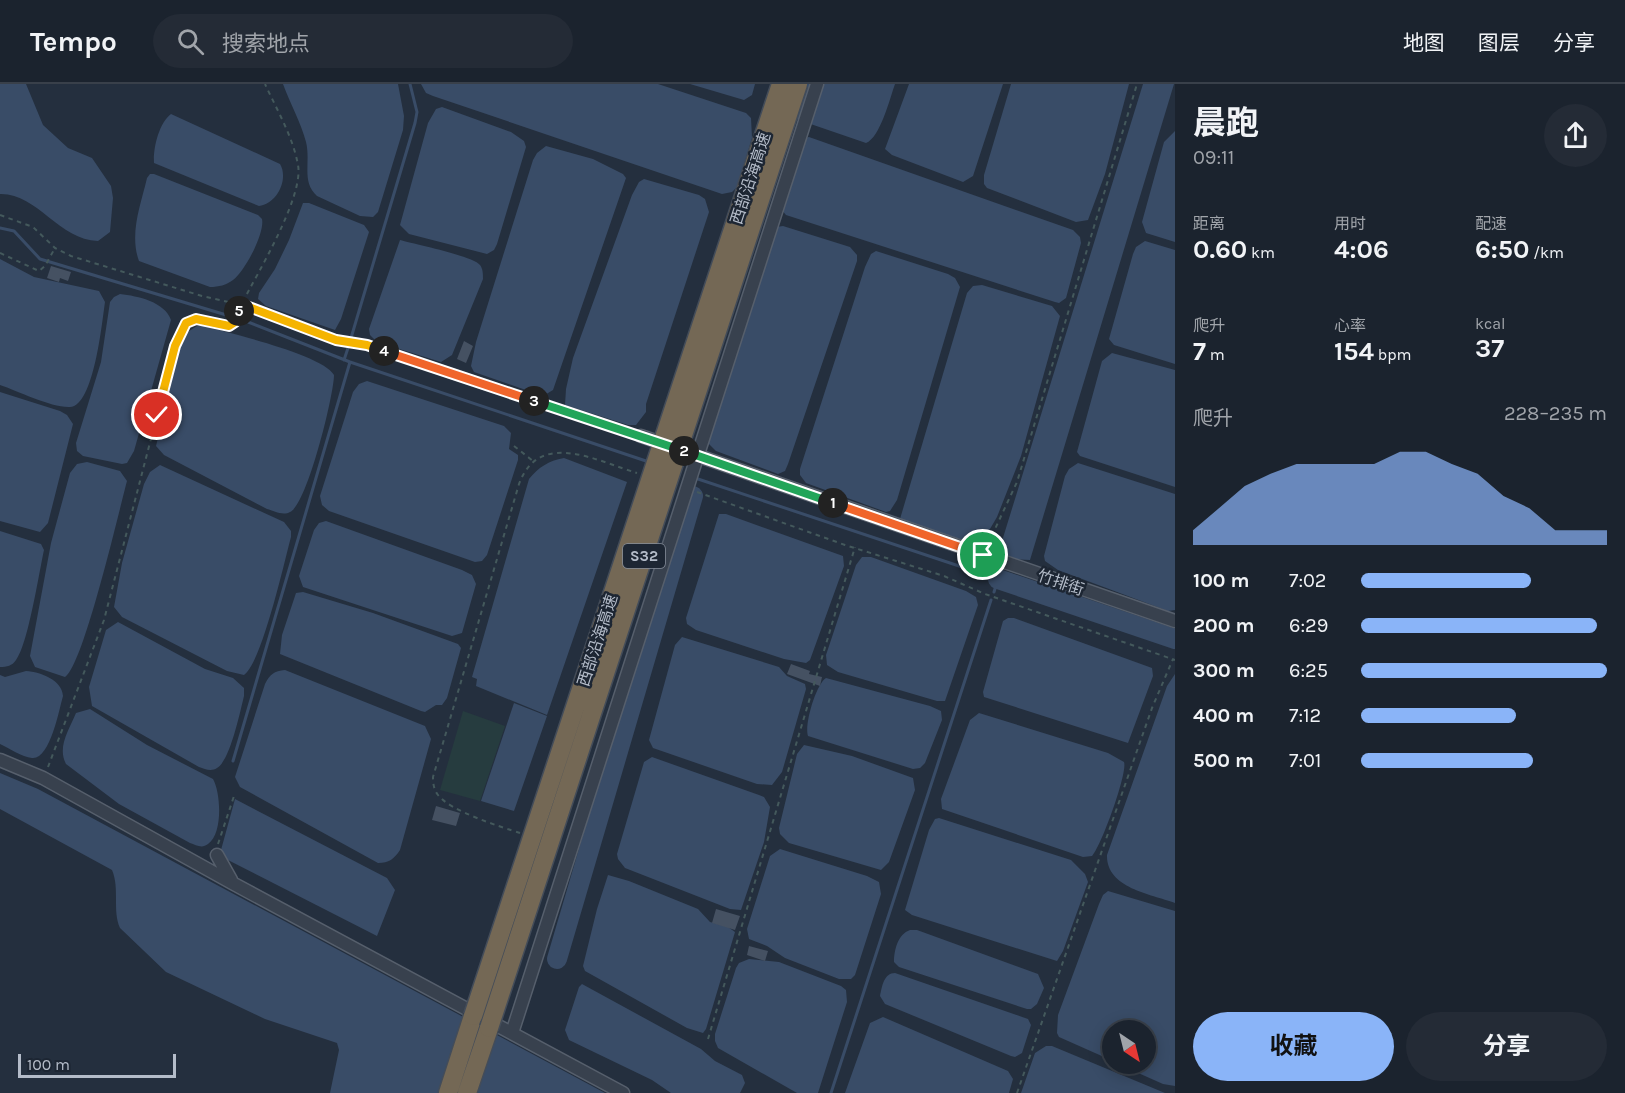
<!DOCTYPE html>
<html lang="zh">
<meta charset="utf-8">
<style>
body{margin:0;font-family:Karla,"Noto Sans SC",sans-serif;background:#242b36;color:#f1f3f6;height:100vh;display:flex;flex-direction:column;font-size:22px;white-space:nowrap}
*{box-sizing:border-box;margin:0}
p{font-size:20px;color:#a0a4aa}
.icon{flex:none;width:33px;height:33px;fill:none;stroke:currentColor;stroke-width:2;stroke-linecap:round;stroke-linejoin:round}
.map{position:relative;flex:1;overflow:hidden}
.side{display:flex;flex-direction:column;background:#1b232e;width:450px}
.side>*{flex:none}
.needle{width:39px;rotate:145deg}
.buttons{position:absolute;left:1102px;top:936px;display:grid;gap:12px}
.buttons a{display:grid;place-items:center;width:54px;height:54px;border-radius:50%;background:#1b232e;box-shadow:0 3px 15px #0003,0 0 0 2px #39404a;font-size:30px}
.scale{position:absolute;left:18px;bottom:15px;width:158px;box-sizing:border-box;padding-left:6px;border:3px solid #b4bcc9;border-top:0;font-size:16px;line-height:21px;white-space:nowrap;color:#b4bcc9;-webkit-text-stroke:4px #1d2633;paint-order:stroke}
.pin{position:absolute;display:grid;place-items:center;width:51px;height:51px;color:#fff;margin:-26px;border:3px solid #fff;border-radius:50%;box-shadow:0 2px 6px #0007}
.km{position:absolute;width:30px;height:30px;margin:-15px;border-radius:50%;background:#222;color:#fff;font-size:16px;line-height:30px;text-align:center}
.round{display:grid;place-items:center;flex:none;width:63px;height:63px;border-radius:32px;background:#242b36}
.summary{display:flex;align-items:center;justify-content:space-between;height:102px;padding:0 18px}
h1{font-size:33px;font-weight:700;line-height:45px}
.stats{display:grid;grid-template-columns:repeat(3,1fr);gap:9px;height:102px;padding:6px 18px}
.stats div{display:grid;align-content:center}
.stats b{font-size:26px;font-weight:700}
.stats small{font-size:16px;font-weight:400}
.stats p{font-size:16px}
.chart{height:168px;padding:12px 18px}
.chart p{display:flex;justify-content:space-between}
.chart svg{width:100%;height:108px;margin-top:6px;fill:#8ab4f8;opacity:.7}
.action{display:flex;gap:12px;margin-top:auto;padding:12px 18px}
.action a{flex:1;height:69px;border-radius:36px;background:#8ab4f8;color:#111;font-size:24px;font-weight:700;line-height:69px;text-align:center}
.action a+a{background:#242b36;color:#f1f3f6}
ul{padding:0 18px;list-style:none;font-size:20px}
li{display:grid;grid-template-columns:96px 72px 1fr;align-items:center;height:45px}
li i{height:15px;border-radius:8px;background:#8ab4f8}
header{display:flex;align-items:center;gap:36px;box-sizing:border-box;height:84px;padding:0 30px;background:#1b232e;border-bottom:2px solid #39404a}
header strong{font-size:28px}
nav{display:flex;gap:33px;margin-inline-start:auto;font-size:21px}
.search{width:420px;height:54px;background:#242b36;display:flex;align-items:center;gap:15px;box-sizing:border-box;padding:0 21px;border-radius:33px;color:#a0a4aa;font-size:22px}
main{display:flex;flex:1;min-height:0}
.map>svg:first-child{display:block}
</style>
<header>
<strong>Tempo</strong>
<div class="search"><svg class="icon" aria-label="search" viewBox="0 0 24 24"><circle cx="10" cy="10" r="6"/><path d="M15 15l6 6"/></svg>搜索地点</div>
<nav><a>地图</a><a>图层</a><a>分享</a></nav>
</header>
<main>
<div class="map">
<svg width="1175" height="1009" viewBox="0 0 1175 1009">
<rect width="100%" height="100%" fill="#242f3e"/>
<path fill="#263c3f" d="M463 627 505 642 480 717 440 706Z"/>
<path fill="#394c67" d="M0 0H26L43 41 68 64 92 74 111 102 113 114 110 148 98 157C59 156 37 109 0 110Z
M283 0H398L404 32 403 46 378 128 373 133 360 132 317 112C301 98 311 78 306 58 301 39 290 19 283 0Z
M421 0H658L746 29 751 34 752 54 737 103 732 108 722 110 433 12 426 9Z
M690 0H755L752 11 744 16Z
M807 0H895C890 14 880 54 866 59L796 35Z
M909 0H1003L973 92 963 98 892 71 885 65Z
M1011 0H1129L1105 90 1088 136 1076 138 987 104 984 100V91Z
M1143 0H1174L1030 476 1011 475 998 470Z
M442 23 511 48 524 57 526 63 497 160 494 166 487 170 409 150 400 141 428 39 436 25Z
M171 30 280 80C289 95 277 120 259 122L154 79C153 64 159 39 171 30Z
M1175 47V158L1146 149 1142 138 1164 58Z
M809 53 1073 146 1080 153 1081 159 1066 214 1059 219 1055 218 786 131 781 125 801 55Z
M546 62 593 75 623 90 626 94 553 306 543 312 474 288 471 282 476 258 533 76 537 69Z
M150 90H154L258 131 262 135C265 149 245 187 233 196 226 201 219 203 210 203L139 177C129 150 141 120 147 94Z
M644 95 699 111 705 115 709 128 646 320V328L636 341H628L565 321 566 305 573 274 632 111 639 98Z
M303 119H309L364 141 369 148 341 235 335 246 266 222 258 215 259 209 275 185 289 156Z
M783 142 850 163 857 171V177L788 380 785 387 778 390 716 367 706 357 776 143Z
M400 156C414 160 473 172 480 181 483 185 483 190 483 195L452 271 441 278 377 258 370 251 369 245Z
M1145 157 1175 166V280L1114 261 1109 255 1133 170 1136 163Z
M876 167 948 190 955 194 960 203 897 416 890 427 886 428 806 399 800 391V385L865 183 871 170Z
M0 175 34 193 99 207 105 218C102 238 94 322 70 323 52 324 18 307 0 301Z
M982 201 1052 222 1060 232 1021 372 997 433 980 462 900 435 967 209 973 202Z
M120 210C138 212 165 218 171 236L134 367 127 379 122 380 83 372 77 367 76 359 101 278 110 218 114 213Z
M197 242H204C229 249 323 271 334 291 334 311 307 421 290 428 283 432 274 427 267 425L164 371 156 362 182 255 186 249Z
M1112 269 1175 286V403L1080 372 1077 368 1102 277Z
M367 297 504 342 511 349 509 365 518 371V376L487 471 482 477 475 478 329 427 322 421 320 412 353 308 359 300Z
M0 308 60 327 67 331 73 340 48 439 40 448 0 437Z
M564 374 627 398 547 631 476 602 477 595 472 593 529 395C539 383 548 377 564 374Z
M87 378 120 387 127 397C119 427 83 583 65 593L35 583 30 572 51 459 70 389 77 380Z
M1078 379 1175 410V526L1168 527 1058 486 1045 477 1044 472 1065 392 1069 385Z
M160 381 284 438 291 447V453C284 479 262 578 244 591L227 587 122 533 114 523 122 479 144 400 150 388Z
M719 430H726L843 472 844 482 810 576 806 579 784 575 696 546 687 540 686 534Z
M326 437 462 486 472 491 476 500 462 549 452 552 303 503 299 492 314 446 319 439Z
M0 447 41 460 44 466C39 489 28 561 16 576 12 582 7 583 0 583Z
M862 473H871L966 507 976 513 978 521 945 617H937L838 588 827 581 826 571 856 481Z
M303 508 373 529 458 560 461 564 447 614 442 621H436L425 628 421 627 280 570 282 551 296 509Z
M1008 534H1014L1152 584 1153 592 1128 659 984 613 983 608 1003 537Z
M118 538 205 585 233 594 244 604V612C240 628 230 677 217 684 211 688 205 685 199 683L92 622 89 603 106 546Z
M682 553 779 583 787 592 805 600 806 605 782 688 772 701 757 700 653 664 649 656 675 561Z
M285 586 425 642 431 655 400 766C394 775 389 779 378 779L240 703 235 693 265 600C270 590 274 587 285 586Z
M26 587C41 588 62 596 63 612 59 626 50 676 32 674 22 673 9 664 0 660V591L5 593Z
M1175 590V819C1150 810 1106 804 1107 771L1167 602Z
M826 594 930 622 941 627 942 636 925 679 920 684 913 685 808 652C804 641 816 600 826 594Z
M514 619 547 632 514 727 481 717Z
M90 625 147 661 213 695C221 709 223 750 208 760 202 765 196 761 190 759L119 720 66 680C57 663 69 646 76 629Z
M979 629 1108 669 1124 678C1128 688 1101 763 1092 772L1083 773 942 725 941 715 970 636Z
M804 661 852 672 913 694 915 706 889 778 881 786 789 759 780 750 779 744 797 670Z
M652 673 759 711 764 713 770 723 764 758 741 826 730 825 625 784 618 775 617 770 644 678Z
M0 689 38 705 605 1009H330L339 966 337 959 265 935 166 888 120 844C112 826 120 805 112 786L0 725Z
M235 715 387 794 395 806 377 852 226 775 221 766Z
M939 734 1071 776 1085 790 1088 798 1063 867 1057 877 912 831 905 826 929 746 935 735Z
M780 765 867 792 879 798 881 810 855 891 851 895H839L785 874 767 862 749 855 747 845 770 772Z
M608 791 629 797 698 825 710 838 728 843 735 848 706 945 703 949 687 944 585 887 583 882 597 825Z
M1108 807 1175 827V1002L1163 1000 1118 980H1146V946H1113V977L1059 953 1057 949 1058 931 1099 820 1103 811Z
M910 846H917L1038 890 1044 904 1037 920 1031 925H1027L899 883 894 878C894 866 898 850 910 846Z
M749 875 779 878 841 902 846 906 847 918 818 1009H797L718 964 715 957V950L736 884 739 879Z
M895 889 1028 935 1031 941 1022 969 1015 973 1011 972 885 920 880 912C882 902 884 889 895 889Z
M582 900 701 965 715 977 742 991 745 999 740 1009H671L652 996 569 956 565 946 579 903Z
M883 933 1008 987 1013 995 1009 1009H845L870 939Z
M1046 962H1052L1165 1009H1021L1035 969Z"/>
<g fill="none" stroke-linecap="round" stroke-linejoin="round">
<path stroke="#394c67" stroke-width="3" d="M0 144 14 147 40 175 243 236 350 278 649 378
M351 254 415 39 417 28 410 0
M344 276 349 261
M695 394 998 495 994 508
M233 677 350 278
M831 1009 991 516"/>
<path stroke="#394c67" stroke-width="20" d="M998 495 1175 555
M557 875 693 412"/>
</g>
<path fill="#455162" d="M51 182 71 188 68 197 60 194 59 198 47 194Z
M464 257 473 262 466 279 457 275Z
M791 580 810 587 809 590 822 593 820 602 787 590Z
M436 722 460 729 456 742 432 736Z
M716 825 740 832 735 846 712 839Z
M749 862 768 867 765 877 747 871Z"/>
<g fill="none" stroke-linecap="round" stroke-linejoin="round">
<defs>
<path id="minor" d="M641 352 1175 537
M0 676 43 694 234 800 623 1009
M217 771 231 796
M512 949 817 0"/>
<path id="highway" d="M448 1009 473 932
M467 1009 489 944"/>
</defs>
<use href="#minor" stroke="#565f6c" stroke-width="15"/>
<use href="#highway" stroke="#434c59" stroke-width="21"/>
<path stroke="#44595c" stroke-width="2" stroke-dasharray="4.5 4.5" stroke-linecap="butt" d="M0 131 33 143 55 164 71 172 202 212 241 221 336 256 367 261 631 349
M0 169 39 187 45 182 55 164
M514 362 533 377
M697 408 845 461 944 492 985 510 1175 576
M988 460 1017 398 1137 0
M48 683 104 536 175 262C178 255 181 246 185 240 196 225 220 249 235 239L241 221C257 190 304 113 298 81 293 53 277 26 265 0
M520 749C501 743 450 727 438 711 434 706 433 700 433 693L519 400C539 345 597 377 637 389
M218 760 235 709
M708 955 855 463
M1017 1009 1152 624 1173 575"/>
<use href="#minor" stroke="#38414e" stroke-width="12"/>
<use href="#highway" stroke="#746855" stroke-width="18"/>
<defs>
<path id="highway-bridge" d="M473 932 781 0
M489 944 798 0"/>
</defs>
<use href="#highway-bridge" stroke="#434c59" stroke-width="21" stroke-linecap="butt"/>
<use href="#highway-bridge" stroke="#746855" stroke-width="18"/>
</g>
<g fill="none" stroke-linecap="round" stroke-linejoin="round">
<defs>
<path id="split-1" d="M833 419 983 471"/>
<path id="split-2" d="M684 367 833 419"/>
<path id="split-3" d="M534 317 684 367"/>
<path id="split-4" d="M384 267 534 317"/>
<path id="split-5" d="M239 227 241 220 336 256 367 261 384 267"/>
<path id="split-6" d="M157 331 175 262 186 239 196 235 229 242 235 238 239 227"/>
</defs>
<use href="#split-1" stroke="#fff" stroke-width="12"/>
<use href="#split-2" stroke="#fff" stroke-width="12"/>
<use href="#split-3" stroke="#fff" stroke-width="12"/>
<use href="#split-4" stroke="#fff" stroke-width="12"/>
<use href="#split-5" stroke="#fff" stroke-width="12"/>
<use href="#split-6" stroke="#fff" stroke-width="12"/>
<use href="#split-1" stroke="#f0652b" stroke-width="8"/>
<use href="#split-2" stroke="#22a559" stroke-width="8"/>
<use href="#split-3" stroke="#22a559" stroke-width="8"/>
<use href="#split-4" stroke="#f0652b" stroke-width="8"/>
<use href="#split-5" stroke="#f5b400" stroke-width="8"/>
<use href="#split-6" stroke="#f5b400" stroke-width="8"/>
</g>
<g text-anchor="middle" stroke-width="5" stroke-linejoin="round" paint-order="stroke">
<rect fill="#1d2633" stroke="#878f9c" stroke-width="1.5" x="623" y="460" width="42" height="24" rx="4.5"/>
<g font-size="15" font-weight="bold" fill="#b4bcc9">
<text x="644" y="477">S32</text>
</g>
<g font-size="16" fill="#b4bcc9" stroke="#1d2633">
<text transform="translate(750 94) rotate(-72)" y="6">西部沿海高速</text>
<text transform="translate(1061 498) rotate(19)" y="6">竹排街</text>
<text transform="translate(597 556) rotate(-72)" y="6">西部沿海高速</text>
</g>
</g>
</svg>
<div class="buttons">
<a><svg class="needle" viewBox="-14 -14 28 28"><path d="M0-13l5 13h-10z" fill="#e53935"/><path d="M0 13l5-13h-10z" fill="#a0a4aa"/></svg></a>
</div>
<div class="scale">100 m</div>
<div class="pin" style="left:983px;top:471px;background:#1e9e55"><svg class="icon" aria-label="arrive" viewBox="0 0 24 24"><path d="M6 21V4h12l-3 4 3 4H6"/></svg></div>
<div class="pin" style="left:157px;top:331px;background:#d93025"><svg class="icon" aria-label="check" viewBox="0 0 24 24"><path d="M5 12l5 5 9-10"/></svg></div>
<b class="km" style="left:833px;top:419px">1</b>
<b class="km" style="left:684px;top:367px">2</b>
<b class="km" style="left:534px;top:317px">3</b>
<b class="km" style="left:384px;top:267px">4</b>
<b class="km" style="left:239px;top:227px">5</b>
</div>
<section class="side">
<div class="summary"><div><h1>晨跑</h1><p>09:11</p></div><a class="round"><svg class="icon" aria-label="share" viewBox="0 0 24 24"><path d="M12 15V3M7 8l5-5 5 5M5 13v7h14v-7"/></svg></a></div>
<div class="stats">
<div><p>距离</p><b>0.60<small> km</small></b></div>
<div><p>用时</p><b>4:06</b></div>
<div><p>配速</p><b>6:50<small> /km</small></b></div>
</div>
<div class="stats">
<div><p>爬升</p><b>7<small> m</small></b></div>
<div><p>心率</p><b>154<small> bpm</small></b></div>
<div><p>kcal</p><b>37</b></div>
</div>
<div class="chart"><p><span>爬升</span>228–235 m</p>
<svg viewBox="0 0 160 44" preserveAspectRatio="none"><path d="M0 44V38L10 29L20 20L30 15L40 11L50 11L60 11L70 11L80 6L90 6L100 11L110 15L120 24L130 29L140 38L150 38L160 38V44z"/></svg>
</div>
<ul>
<li><b>100 m</b>7:02<i style="width:69%"></i></li>
<li><b>200 m</b>6:29<i style="width:96%"></i></li>
<li><b>300 m</b>6:25<i style="width:100%"></i></li>
<li><b>400 m</b>7:12<i style="width:63%"></i></li>
<li><b>500 m</b>7:01<i style="width:70%"></i></li>
</ul>
<div class="action"><a>收藏</a><a>分享</a></div>
</section>
</main>
